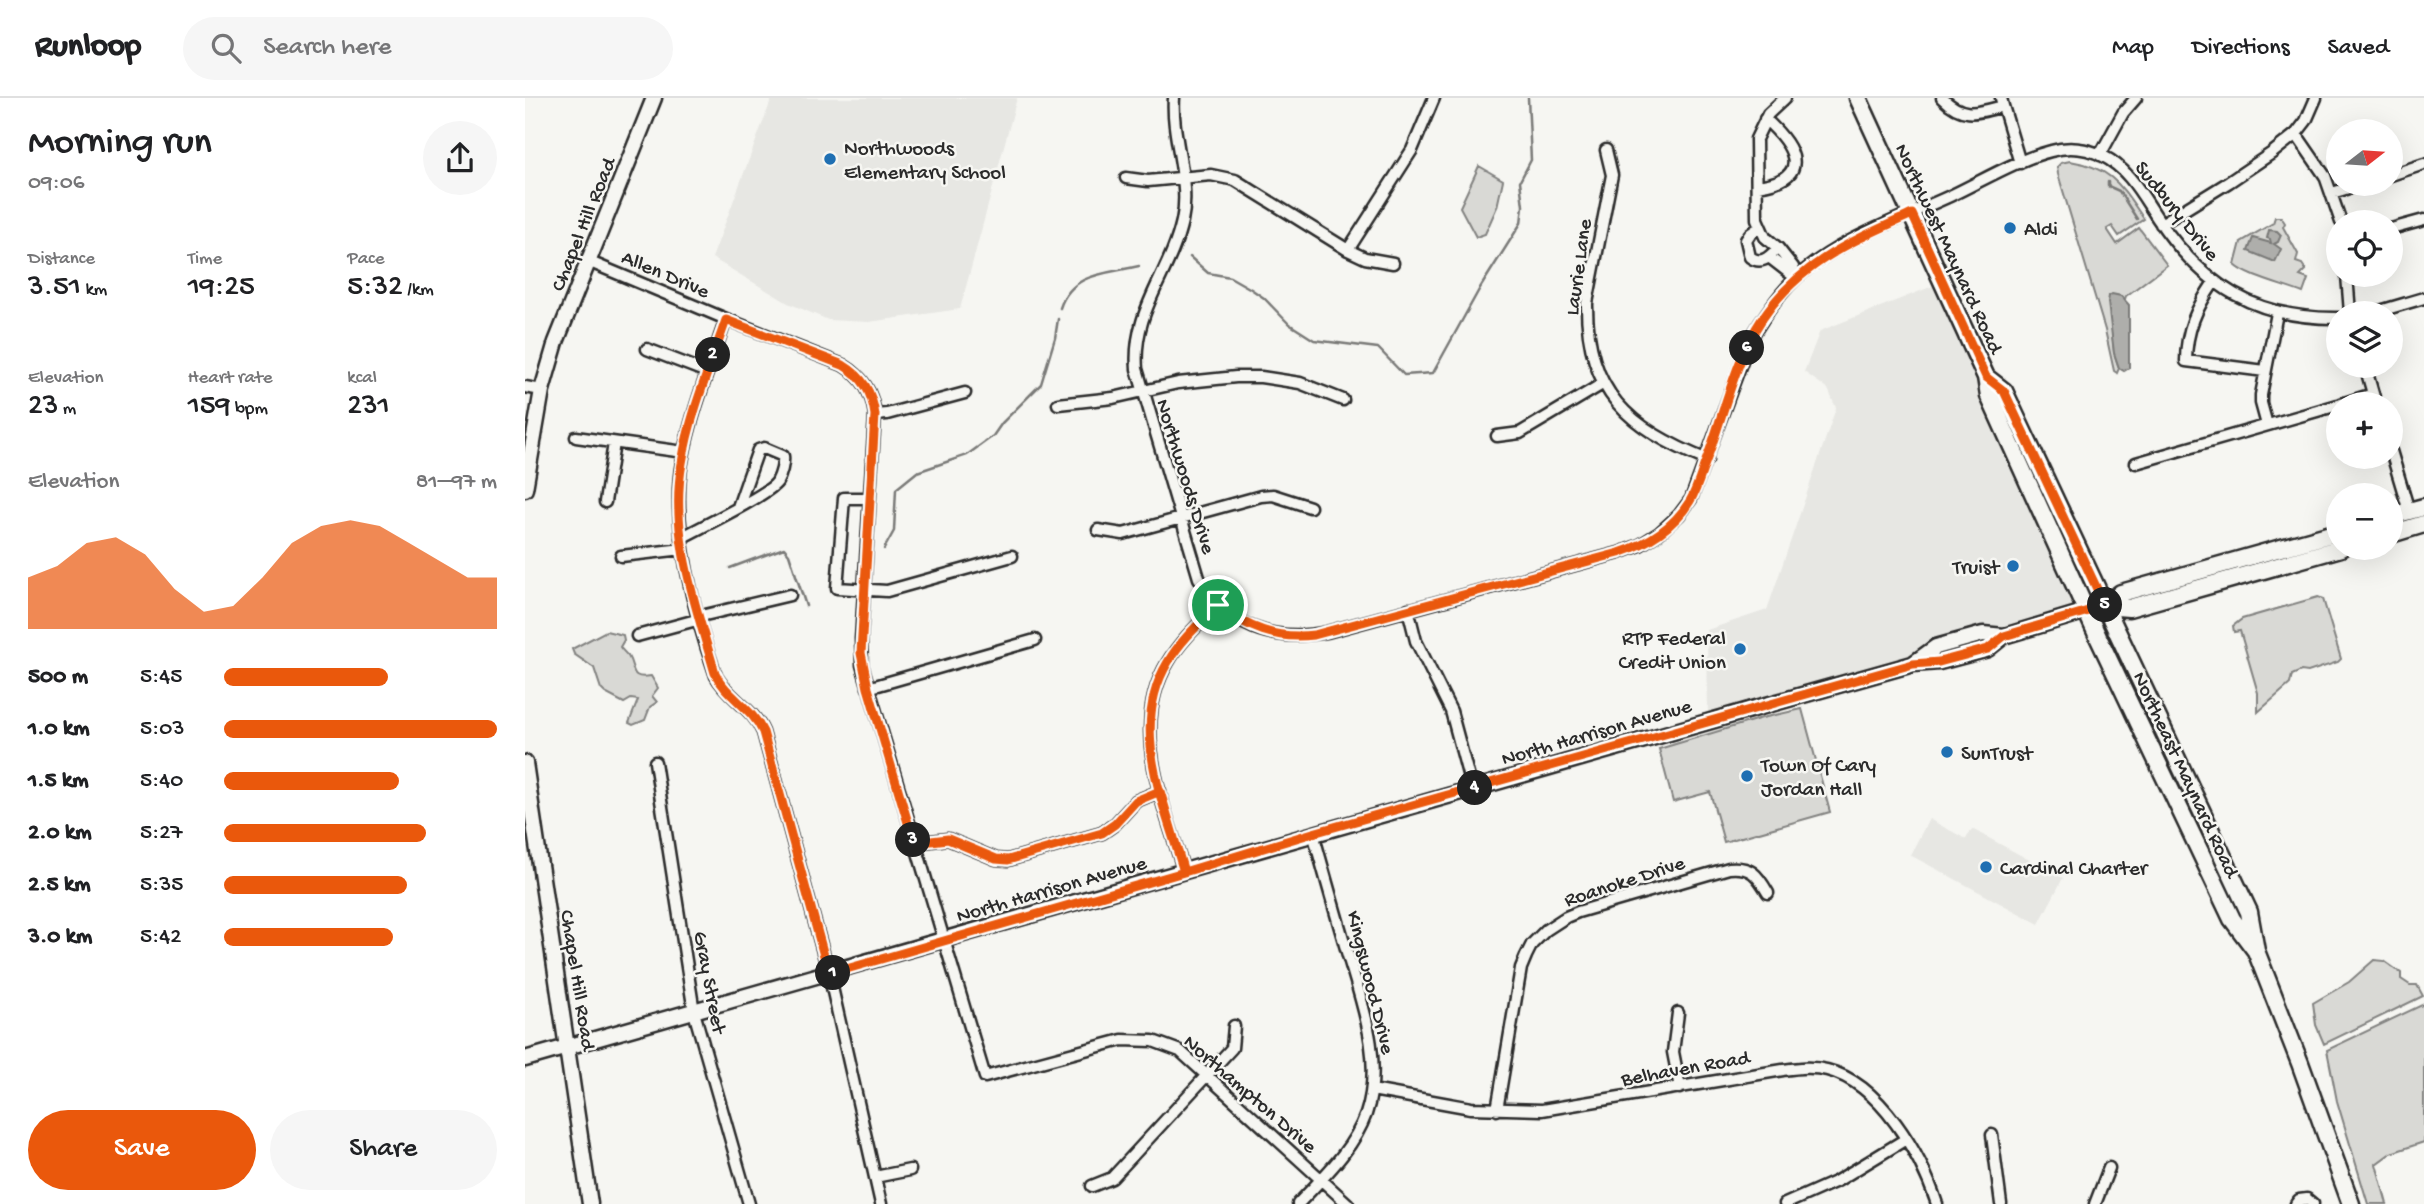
<!DOCTYPE html>
<meta charset="utf-8">
<style>
body{margin:0;font-family:"Gochi Hand",sans-serif;background:#f6f6f6;color:#202124;height:100vh;display:flex;flex-direction:column;font-size:26px;white-space:nowrap}
*{box-sizing:border-box;margin:0}
p{font-size:23px;color:#757577}
.icon{flex:none;width:38px;height:38px;fill:none;stroke:currentColor;stroke-width:2;stroke-linecap:round;stroke-linejoin:round}
.map{position:relative;flex:1;overflow:hidden}
.sheet{display:flex;flex-direction:column;background:#fff;width:525px}
.sheet>*{flex:none}
.needle{width:46px;rotate:73deg}
.controls{position:absolute;left:1801px;top:21px;display:grid;gap:14px}
.controls a{display:grid;place-items:center;width:77px;height:77px;border-radius:50%;background:#fff;box-shadow:0 7px 28px #0002;font-size:35px}
.pin{position:absolute;display:grid;place-items:center;width:60px;height:60px;color:#fff;margin:-30px;border:4px solid #fff;border-radius:50%;box-shadow:0 2px 7px #0007}
.km{position:absolute;width:35px;height:35px;margin:-18px;border-radius:50%;background:#222;color:#fff;font-size:19px;line-height:35px;text-align:center}
.round{display:grid;place-items:center;flex:none;width:74px;height:74px;border-radius:37px;background:#f6f6f6}
.summary{display:flex;align-items:center;justify-content:space-between;height:119px;padding:0 28px}
h1{font-size:38px;font-weight:600;line-height:52px}
.figures{display:grid;grid-template-columns:repeat(3,1fr);gap:10px;height:119px;padding:7px 28px}
.figures div{display:grid;align-content:center}
.figures b{font-size:30px;font-weight:600}
.figures small{font-size:19px;font-weight:400}
.figures p{font-size:19px}
.chart{height:196px;padding:14px 28px}
.chart p{display:flex;justify-content:space-between}
.chart svg{width:100%;height:126px;margin-top:7px;fill:#ea580c;opacity:.7}
.cta{display:flex;gap:14px;margin-top:auto;padding:14px 28px}
.cta a{flex:1;height:80px;border-radius:42px;background:#ea580c;color:#fff;font-size:28px;font-weight:600;line-height:80px;text-align:center}
.cta a+a{background:#f6f6f6;color:#202124}
ul{padding:0 28px;list-style:none;font-size:23px}
li{display:grid;grid-template-columns:112px 84px 1fr;align-items:center;height:52px}
li i{height:18px;border-radius:9px;background:#ea580c}
header{display:flex;align-items:center;gap:42px;box-sizing:border-box;height:98px;padding:0 35px;background:#fff;border-bottom:2px solid #e0e0e0}
header strong{font-size:33px}
nav{display:flex;gap:38px;margin-inline-start:auto;font-size:24px}
.search{width:490px;height:63px;background:#f6f6f6;display:flex;align-items:center;gap:18px;box-sizing:border-box;padding:0 24px;border-radius:38px;color:#757577;font-size:26px}
main{display:flex;flex:1;min-height:0}
.map>svg:first-child{display:block}
</style>
<header>
<strong>Runloop</strong>
<div class="search"><svg class="icon" aria-label="search" viewBox="0 0 24 24"><circle cx="10" cy="10" r="6"/><path d="M15 15l6 6"/></svg>Search here</div>
<nav><a>Map</a><a>Directions</a><a>Saved</a></nav>
</header>
<main>
<section class="sheet">
<div class="summary"><div><h1>Morning run</h1><p>09:06</p></div><a class="round"><svg class="icon" aria-label="share" viewBox="0 0 24 24"><path d="M12 15V3M7 8l5-5 5 5M5 13v7h14v-7"/></svg></a></div>
<div class="figures">
<div><p>Distance</p><b>3.51<small> km</small></b></div>
<div><p>Time</p><b>19:25</b></div>
<div><p>Pace</p><b>5:32<small> /km</small></b></div>
</div>
<div class="figures">
<div><p>Elevation</p><b>23<small> m</small></b></div>
<div><p>Heart rate</p><b>159<small> bpm</small></b></div>
<div><p>kcal</p><b>231</b></div>
</div>
<div class="chart"><p><span>Elevation</span>81–97 m</p>
<svg viewBox="0 0 160 44" preserveAspectRatio="none"><path d="M0 44V26L10 22L20 14L30 12L40 18L50 30L60 38L70 36L80 26L90 14L100 8L110 6L120 8L130 14L140 20L150 26L160 26V44z"/></svg>
</div>
<ul>
<li><b>500 m</b>5:45<i style="width:60%"></i></li>
<li><b>1.0 km</b>5:03<i style="width:100%"></i></li>
<li><b>1.5 km</b>5:40<i style="width:64%"></i></li>
<li><b>2.0 km</b>5:27<i style="width:74%"></i></li>
<li><b>2.5 km</b>5:35<i style="width:67%"></i></li>
<li><b>3.0 km</b>5:42<i style="width:62%"></i></li>
</ul>
<div class="cta"><a>Save</a><a>Share</a></div>
</section>
<div class="map">
<svg width="1899" height="1106" viewBox="0 0 1899 1106">
<rect width="100%" height="100%" fill="#f6f6f2"/>
<filter id="ink" filterUnits="userSpaceOnUse"><feTurbulence type="fractalNoise" baseFrequency=".0143" numOctaves="2"/><feDisplacementMap in="SourceGraphic" scale="14" xChannelSelector="R" yChannelSelector="G"/><feConvolveMatrix kernelMatrix="1 2 1 2 8 2 1 2 1" color-interpolation-filters="sRGB"/></filter>
<g filter="url(#ink)">
<path fill="#e7e7e3" d="M247 0H492L435 211 344 224 303 222 263 205 187 160Z
M1418 184 1461 279 1580 508 1362 573 1183 623 1182 532 1242 512 1311 310 1303 291 1279 274 1295 233Z
M1404 721 1441 741 1447 731 1538 780 1514 826 1385 757Z"/>
<path fill="#d9d9d5" stroke="#828280" stroke-width="2" d="M1545 63C1588 70 1596 88 1619 121L1594 138 1587 128 1582 131 1592 146 1614 130 1642 167 1601 198 1600 201 1596 198H1584L1589 255 1594 270 1592 275 1589 273 1580 232 1533 76 1532 69 1536 65Z
M954 68 978 82 972 109 960 136 951 139 935 109Z
M1750 119H1756L1760 125 1758 129 1773 156 1771 164 1777 166 1781 172 1775 178 1783 181 1778 195C1758 187 1723 179 1710 167L1716 144 1748 125Z
M1793 499 1798 501 1816 561 1813 564 1783 574 1776 573 1767 577 1765 586 1733 614V595L1715 533 1709 534 1708 528 1717 521Z
M81 533 98 537 99 542 95 549C97 552 100 555 103 558 111 571 104 582 126 578L133 590 127 598 132 604 125 609 120 622 108 627 104 625 113 602 106 601 99 605 80 595 76 591 69 570 49 556 47 551Z
M1277 611 1305 714 1199 744 1185 694 1148 704 1134 651 1237 620Z
M1849 862 1859 863 1876 875V881L1885 887H1892L1898 898 1799 946 1791 927 1788 905 1824 884Z
M1899 906V1044L1866 1055 1851 1066 1862 1106H1843L1812 1003 1802 952Z"/>
<path fill="#aeaeab" stroke="#7a7a78" stroke-width="2" d="M1744 132 1752 133 1756 137 1753 144 1749 146 1756 151 1750 164 1723 153 1728 140 1746 145 1745 141 1742 140Z
M1587 196 1596 198 1604 207V270L1599 273 1594 270 1589 255 1583 204 1584 198Z"/>
<g fill="none" stroke-linecap="round" stroke-linejoin="round">
<path stroke="#7a7a78" stroke-width="2.5" d="M1583 84V88L1594 93 1612 121
M665 159 683 175 705 179 726 191 739 200 764 226 789 242 853 250 879 277 908 275 955 190 996 125 998 108 995 83 1006 62 1003 0
M535 210C547 174 582 176 614 168
M359 451 369 433 371 391 392 374 442 357 468 338 477 325 516 286 530 240 533 221
M205 470 259 450 264 456 281 508"/>
<defs>
<path id="minor" d="M649 0C646 40 666 83 657 123 645 177 607 212 612 271L674 480C702 529 748 545 802 534L1094 455 1115 447 1134 435 1154 417 1166 401 1224 244C1237 221 1252 198 1271 180 1312 142 1375 121 1425 98 1457 83 1491 62 1526 53 1543 48 1562 50 1578 58 1604 71 1617 97 1633 121 1678 188 1731 221 1813 220
M1260 0 1243 16 1231 41 1232 121 1240 139 1253 150 1268 169 1271 180
M1417 0C1438 21 1452 15 1478 8L1476 0
M1478 8 1495 65
M1771 36 1800 78 1816 124
M1081 52 1087 77 1062 205C1061 295 1104 330 1182 362
M1575 57 1598 15 1611 0
M1866 77 1899 66
M601 80 623 83 686 77 710 82 823 152 840 160 868 165
M1232 88C1288 81 1271 49 1240 21
M1807 95 1837 86
M1636 126 1704 84 1747 55 1771 36 1781 23 1791 0
M1235 129 1225 136 1221 142 1225 159C1237 168 1245 158 1253 150
M1866 131 1899 122
M823 152 887 52 909 0
M1244 159 1271 180
M65 164 201 221 318 267C338 279 347 294 350 317L336 541 337 567 460 979 597 942 628 943 655 953 823 1106
M1822 177 1825 215
M1689 184C1672 209 1661 232 1661 263L1740 273
M1848 215 1899 200
M201 221C185 269 166 314 157 364 145 427 170 518 191 578 203 600 228 610 238 634L304 876 356 1106
M122 251 182 274
M1840 268 1851 306
M0 289 17 292
M533 306 588 300 653 285 711 279H736L775 285 818 302
M1816 306 1848 296
M350 317 362 316 440 295
M1742 327 1736 305V297L1752 215
M972 338 995 335 1079 285
M51 339 159 354
M1866 353 1884 413
M1611 365 1813 307
M344 400H319L312 490 362 493 487 458
M80 404 89 345
M573 432 598 436 736 398 748 397 785 409
M156 440C174 430 243 397 252 384 256 377 259 365 258 358L239 350 233 352 213 409
M96 458 158 451
M883 511 891 543 926 613 947 691
M112 538 175 521 180 517 265 497
M343 590 510 542
M130 664 169 914 224 1106
M389 745 423 741 471 761 483 762 577 735 590 726 611 703 635 693
M659 774C640 708 603 630 643 564 656 542 675 525 693 507
M1153 915 1148 954 1155 990
M847 992 946 1010 1017 1012 1258 972C1273 970 1287 968 1302 972 1355 985 1396 1057 1412 1106
M972 1012 996 870 1001 858 1007 846 1021 832 1041 819 1053 814 1204 770C1226 768 1232 776 1243 795
M1467 1037 1476 1106
M350 1079 385 1072
M567 1088 587 1080 707 950 709 928
M773 1106C798 1079 828 1052 841 1016 859 962 837 906 822 854 810 814 799 774 788 735
M1260 1106 1312 1083 1381 1041
M1570 1106 1584 1070
M1771 1106 1774 1102 1782 1101 1788 1106"/>
<path id="secondary" d="M0 391 17 292 31 244 129 0
M1389 565 1411 549 1458 536 1479 538 1562 513
M0 665 65 1106
M0 961 1249 605 1388 566 1414 564 1463 551 1479 538"/>
<path id="primary" d="M1333 0 1461 279 1464 298 1574 541 1707 821 1731 853
M1461 279 1479 293 1724 814 1731 853 1775 965 1826 1106
M1866 418 1899 409
M1866 436 1899 426
M1580 508 1596 495 1813 434
M1572 511 1580 508 1604 510 1816 450"/>
</defs>
<use href="#minor" stroke="#2b2b2b" stroke-width="15"/>
<use href="#secondary" stroke="#2b2b2b" stroke-width="19"/>
<use href="#primary" stroke="#2b2b2b" stroke-width="21"/>
<use href="#minor" stroke="#f6f6f2" stroke-width="10"/>
<use href="#secondary" stroke="#f6f6f2" stroke-width="14"/>
<use href="#primary" stroke="#f6f6f2" stroke-width="16"/>
</g>
</g>
<g fill="none" stroke-linecap="round" stroke-linejoin="round" filter="url(#ink)">
<defs>
<path id="route" d="M693 507C675 525 656 542 643 564 603 630 640 708 659 774L304 876 238 634C227 609 201 599 190 575 171 508 144 436 157 365 165 315 185 269 201 222L318 267C338 279 347 294 350 317L336 555 343 590 389 745 423 741 471 761 483 762 577 735 590 726 611 703 635 693 659 774 788 735 1388 566 1414 564 1463 551 1479 538 1580 508 1479 293 1461 279 1387 116C1328 143 1275 164 1237 221 1209 263 1198 321 1179 368 1175 380 1171 393 1165 403 1149 429 1122 446 1094 455L789 537C752 542 722 530 693 507"/>
</defs>
<use href="#route" stroke="#fff" stroke-width="14"/>
<use href="#route" stroke="#ea580c" stroke-width="9"/>
</g>
<g fill="#1f6fb2" stroke="#f6f6f2" stroke-width="2.5">
<circle cx="305" cy="61" r="7"/>
<circle cx="1485" cy="130" r="7"/>
<circle cx="1488" cy="468" r="7"/>
<circle cx="1215" cy="551" r="7"/>
<circle cx="1422" cy="654" r="7"/>
<circle cx="1222" cy="678" r="7"/>
<circle cx="1461" cy="769" r="7"/>
</g>
<g text-anchor="middle" stroke-width="5" stroke-linejoin="round" paint-order="stroke">
<g font-size="21" fill="#2b2b2b" stroke="#f6f6f2" text-anchor="start">
<text x="319" y="56">Northwoods<tspan x="319" dy="24">Elementary School</tspan></text>
<text x="1499" y="137">Aldi</text>
<text x="1474" y="475" text-anchor="end">Truist</text>
<text x="1201" y="546" text-anchor="end">RTP Federal<tspan x="1201" dy="24">Credit Union</tspan></text>
<text x="1436" y="661">SunTrust</text>
<text x="1236" y="673">Town Of Cary<tspan x="1236" dy="24">Jordan Hall</tspan></text>
<text x="1475" y="776">Cardinal Charter</text>
</g>
<g font-size="21" fill="#2b2b2b" stroke="#f6f6f2">
<text transform="translate(1653 112) rotate(51)" y="7">Sudbury Drive</text>
<text transform="translate(57 126) rotate(-68)" y="7">Chapel Hill Road</text>
<text transform="translate(1425 150) rotate(65)" y="7">Northwest Maynard Road</text>
<text transform="translate(1052 169) rotate(-82)" y="7">Laurie Lane</text>
<text transform="translate(141 175) rotate(23)" y="7">Allen Drive</text>
<text transform="translate(662 378) rotate(73)" y="7">Northwoods Drive</text>
<text transform="translate(1071 633) rotate(-16)" y="7">North Harrison Avenue</text>
<text transform="translate(1662 676) rotate(65)" y="7">Northeast Maynard Road</text>
<text transform="translate(1099 782) rotate(-18)" y="7">Roanoke Drive</text>
<text transform="translate(526 790) rotate(-16)" y="7">North Harrison Avenue</text>
<text transform="translate(54 882) rotate(81)" y="7">Chapel Hill Road</text>
<text transform="translate(186 884) rotate(79)" y="7">Gray Street</text>
<text transform="translate(847 884) rotate(76)" y="7">Kingswood Drive</text>
<text transform="translate(1160 969) rotate(-10)" y="7">Belhaven Road</text>
<text transform="translate(726 995) rotate(41)" y="7">Northampton Drive</text>
</g>
</g>
</svg>
<div class="controls">
<a><svg class="needle" viewBox="-14 -14 28 28"><path d="M0-13l5 13h-10z" fill="#e53935"/><path d="M0 13l5-13h-10z" fill="#757577"/></svg></a>
<a><svg class="icon" aria-label="locate" viewBox="0 0 24 24"><circle cx="12" cy="12" r="6"/><path d="M12 2v4M12 18v4M2 12h4M18 12h4"/></svg></a>
<a><svg class="icon" aria-label="layers" viewBox="0 0 24 24"><path d="M12 4l9 5-9 5-9-5zM3 14l9 5 9-5"/></svg></a>
<a>+</a>
<a>−</a>
</div>
<div class="pin" style="left:693px;top:507px;background:#1e9e55"><svg class="icon" aria-label="arrive" viewBox="0 0 24 24"><path d="M6 21V4h12l-3 4 3 4H6"/></svg></div>
<b class="km" style="left:308px;top:875px">1</b>
<b class="km" style="left:188px;top:257px">2</b>
<b class="km" style="left:388px;top:742px">3</b>
<b class="km" style="left:950px;top:690px">4</b>
<b class="km" style="left:1580px;top:507px">5</b>
<b class="km" style="left:1222px;top:250px">6</b>
</div>
</main>
